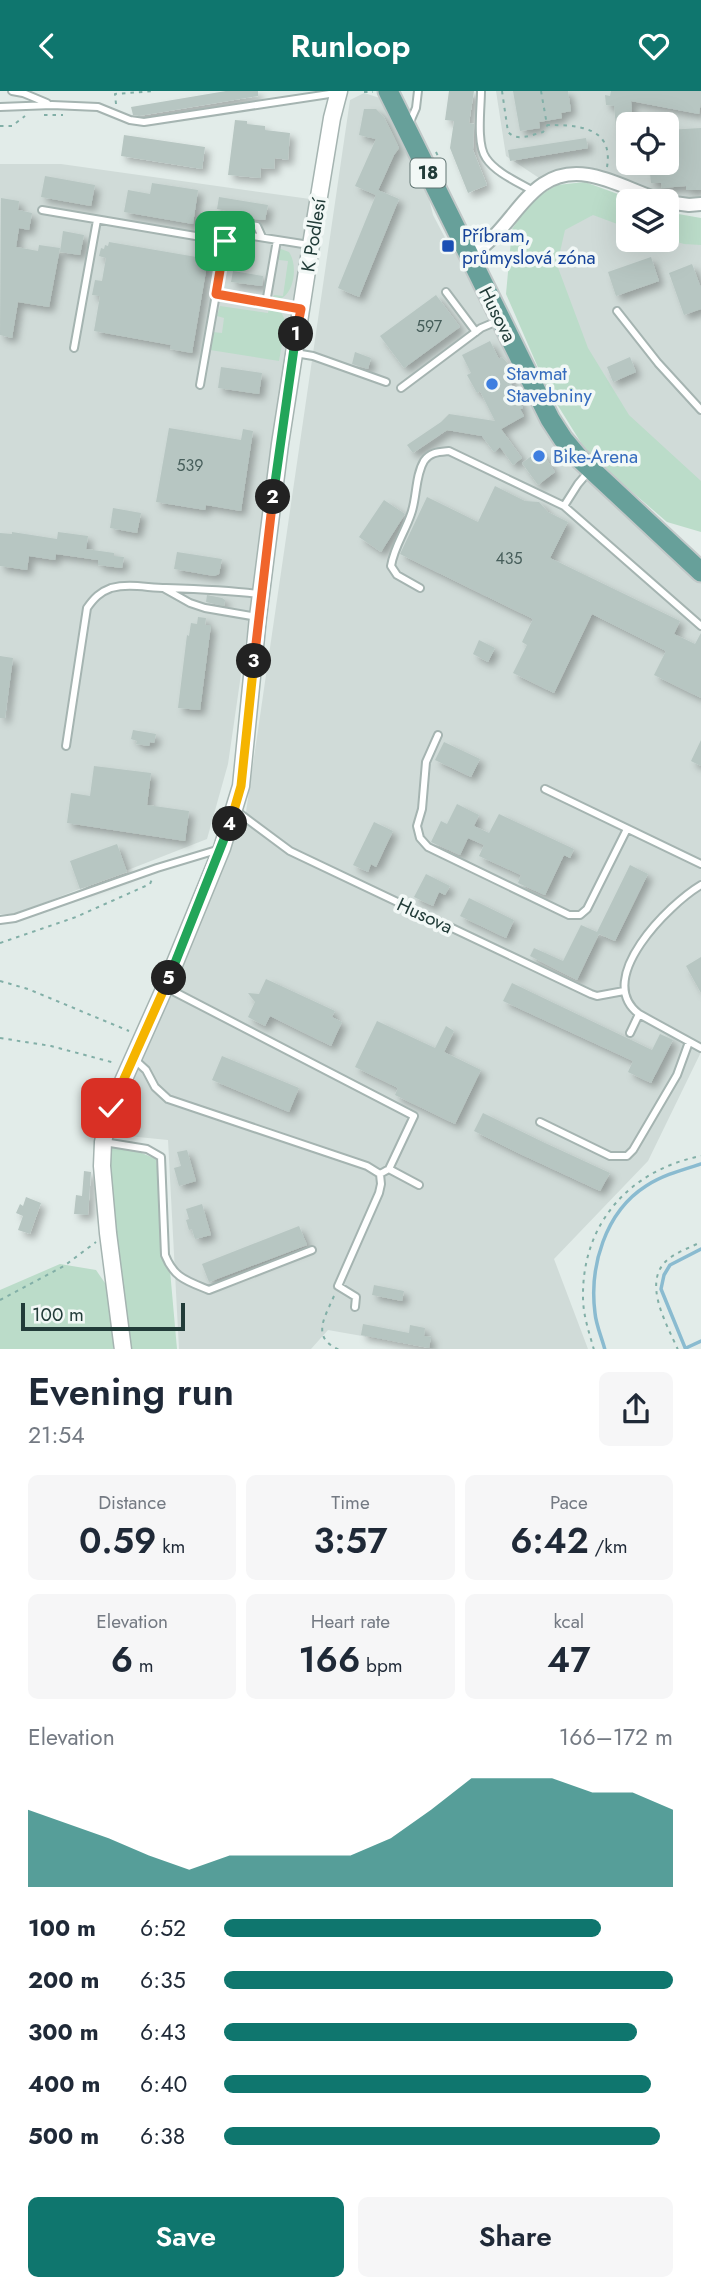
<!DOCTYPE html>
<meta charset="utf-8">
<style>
body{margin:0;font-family:Jost,sans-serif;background:#f6f6f7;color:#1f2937;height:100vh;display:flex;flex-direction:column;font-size:26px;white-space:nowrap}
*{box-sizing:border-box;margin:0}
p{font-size:23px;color:#747a83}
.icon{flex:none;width:38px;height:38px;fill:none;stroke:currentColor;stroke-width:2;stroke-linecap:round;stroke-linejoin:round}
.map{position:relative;height:1258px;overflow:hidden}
.drawer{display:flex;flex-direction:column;background:#fff;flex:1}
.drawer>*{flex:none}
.buttons{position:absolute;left:616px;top:21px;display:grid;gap:14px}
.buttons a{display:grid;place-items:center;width:63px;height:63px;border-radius:10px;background:#fff;box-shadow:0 7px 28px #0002;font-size:35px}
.scale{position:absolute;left:21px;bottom:18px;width:164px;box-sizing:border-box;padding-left:7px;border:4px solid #223c39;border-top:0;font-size:19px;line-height:24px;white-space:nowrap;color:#223c39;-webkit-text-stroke:5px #f2f8f6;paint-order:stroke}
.pin{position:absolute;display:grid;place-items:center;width:60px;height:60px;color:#fff;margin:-30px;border-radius:14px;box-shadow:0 4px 10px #0006}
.km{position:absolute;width:35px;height:35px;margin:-18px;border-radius:50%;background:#222;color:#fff;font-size:19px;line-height:35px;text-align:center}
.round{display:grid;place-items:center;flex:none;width:74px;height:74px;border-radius:10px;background:#f6f6f7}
.headline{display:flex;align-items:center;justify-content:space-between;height:119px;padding:0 28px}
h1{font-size:38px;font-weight:600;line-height:52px}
.metrics{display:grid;grid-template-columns:repeat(3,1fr);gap:10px;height:119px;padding:7px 28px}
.metrics div{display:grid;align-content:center;border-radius:10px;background:#f6f6f7;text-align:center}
.metrics b{font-size:35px;font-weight:600}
.metrics small{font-size:19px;font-weight:400}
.metrics p{font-size:19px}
.chart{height:196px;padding:14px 28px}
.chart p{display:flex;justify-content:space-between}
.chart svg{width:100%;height:126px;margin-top:7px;fill:#0f766e;opacity:.7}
.button{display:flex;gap:14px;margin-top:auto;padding:14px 28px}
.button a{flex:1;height:80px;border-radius:10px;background:#0f766e;color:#fff;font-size:28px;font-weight:600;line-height:80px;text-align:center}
.button a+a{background:#f6f6f7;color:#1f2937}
ul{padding:0 28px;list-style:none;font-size:23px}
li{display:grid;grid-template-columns:112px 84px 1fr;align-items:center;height:52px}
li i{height:18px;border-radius:9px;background:#0f766e}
header{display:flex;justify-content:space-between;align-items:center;height:91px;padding:0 28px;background:#0f766e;color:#fff;font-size:32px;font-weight:600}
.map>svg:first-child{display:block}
</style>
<header><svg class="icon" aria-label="back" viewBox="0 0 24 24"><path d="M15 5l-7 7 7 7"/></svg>Runloop<svg class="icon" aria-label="heart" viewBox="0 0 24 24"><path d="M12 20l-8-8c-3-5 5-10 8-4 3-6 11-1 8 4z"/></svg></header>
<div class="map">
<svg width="701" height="1259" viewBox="0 0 701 1259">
<defs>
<filter id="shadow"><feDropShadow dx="5" dy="5" stdDeviation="3.5" flood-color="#0004"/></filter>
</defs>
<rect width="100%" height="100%" fill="#e2ece9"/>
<path fill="#d0dbd8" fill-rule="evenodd" d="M496 0H701V116L679 113 615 83 587 77 556 81 539 87 506 65ZM628 33H667V72H628Z
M364 2 380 7 427 100 433 124 451 158 464 171 556 350 701 481V961L648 1070 554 1168 588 1258H436L328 1239 311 1258H179L168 1049 118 1044 114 1033 246 721 350 9Z
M0 73H61L310 108 228 673 207 748 13 824 0 823Z
M550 117 628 119V149H667V124L701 129V421L534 219Z"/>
<path fill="#bbdcc9" d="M585 91 637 110H628V137L593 124 565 139 557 174 588 257 629 324 701 390V441L667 431 588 363 547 297 506 203 512 138 533 108 557 94Z
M667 121 701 127V154L684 153 667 148Z
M281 158 289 161C298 174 295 203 278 209L273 206 274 204 283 205 288 170 279 169 276 165 277 160Z
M220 215 268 222 269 217 281 221 286 231 279 270 210 259 213 241 222 242 224 227 217 225Z
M108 1054 130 1057 156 1068 169 1168 177 1258H128Z
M60 1173 96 1179 107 1195 113 1231V1258H0V1199Z"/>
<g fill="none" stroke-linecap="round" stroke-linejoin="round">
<path stroke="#8abbd0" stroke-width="3.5" d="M686 1257 701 1250
M605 1259C602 1247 596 1234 595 1222 589 1176 605 1121 646 1095 663 1084 682 1079 701 1073
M686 1259 661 1198 664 1184 670 1174 701 1158"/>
</g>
<path fill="#b7c6c2" filter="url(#shadow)" d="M226 0H258V5L139 25 133 24 131 16Z
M449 0H474L469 32 474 33 473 59 487 94 468 102 450 57 454 30 445 29Z
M513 0H568L571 20 561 22 562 27 539 31 540 37 520 40Z
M611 0H701V11L699 23 631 10 633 33H628V45L617 46 614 15 606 14 605 4 610 5Z
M364 18H376L384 26 399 57 394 64 376 104 355 95 376 48 359 44Z
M235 29 247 30V33L265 35V39L290 42 288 69 275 67 274 78 261 77 260 87 228 84Z
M701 37V99H686V95L662 97 661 92H651L649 72H667V39Z
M124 44 205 56 202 78 121 65Z
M586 47 588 57 510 70 508 59Z
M45 85 95 94 91 115 41 106Z
M152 92 198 99 193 133 124 121 128 99 150 103Z
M378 99 399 108 359 206 338 197Z
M219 106 268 114 265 129 233 126 234 121 217 118Z
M1 107 19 110 18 119 32 122 29 139 19 137 16 156 38 160 39 154 60 157 49 216 18 211 12 247 0 244Z
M63 140 84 144 80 164 60 161Z
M109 151 208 168 192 262 170 258 171 254 94 240 100 205 92 204 95 189 102 190 106 167 99 165 101 157 104 158 105 154 108 155Z
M651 166 659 190 616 205 608 181Z
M692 173 701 197V218L684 224 669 182Z
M233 180 263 185 262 195 231 191Z
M436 204 460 236 404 277 380 245Z
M490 250 499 268 502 266 509 274 512 285 508 287 523 317 520 318 524 325 501 338 522 367 513 374 500 356 494 361 482 345 447 339 413 362 407 354 441 331 449 323 495 330 480 300 477 302 467 284 471 282 462 264Z
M355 261 371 267 368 278 352 273Z
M630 266 636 281 613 291 607 276Z
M221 276 262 282 259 303 218 297Z
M169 337 241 349 243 338 253 340 241 420 206 414 205 419 156 411Z
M540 359 555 381 538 394 522 372Z
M495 395 525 410 539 411 548 421 568 431 550 467 680 530 674 543 695 553 701 542V607L654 584 666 560 592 523 554 602 513 582 527 554 522 551 533 528 400 463 427 406 478 431Z
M384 409 405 423 381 461 359 446Z
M113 417 141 422 137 442 110 437Z
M12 441 57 448 58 441 88 445 86 458 114 462V465L124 466 122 477 98 474V469L56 463 55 469 29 465 27 479 0 475V442L12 443Z
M177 461 222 468 219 483 214 485 174 478Z
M207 504 222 507 225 509 224 515 206 511Z
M198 526 206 527 205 534H211L200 619 178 617 187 544 189 545 191 532 197 533Z
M479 549 495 557 488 571 473 563Z
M0 565 13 567 5 627H0Z
M133 639 156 643 154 652 150 651 149 655 136 653 137 650 131 648Z
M701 649V675L691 670Z
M444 651 480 668 471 686 435 669Z
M94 675 151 682 147 714 189 720 185 750 67 732 71 702 90 705Z
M457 713 479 724 474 735 489 742 499 723 574 758 570 767 564 764 545 804 518 792 521 784 479 765 484 754 468 747 460 764 431 751 441 730 447 733Z
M374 731 393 740 376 776 371 773 368 781 353 774Z
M117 753 127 781 80 798 70 770Z
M630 774 648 783 615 850 599 843 577 889 530 865 534 857 563 870 581 834 597 841Z
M426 783 450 795 445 804 439 801 433 815 414 806Z
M469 807 514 829 506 847 460 825Z
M701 866V902L686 875Z
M266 888 335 920 332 926 342 931 331 955 270 925 265 935 248 926 255 911 248 902 259 903Z
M512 892 652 959 660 943 673 949 651 992 628 981 633 970 503 910Z
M377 930 435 957 446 935 454 940 444 961 481 979 455 1033 395 1004 398 997 355 976Z
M222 965 299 997 289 1021 212 989Z
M483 1022 545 1052 610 1082 600 1100 516 1061 474 1040Z
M187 1059 196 1090 179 1095 174 1077 181 1075 177 1061Z
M84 1080 91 1081 88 1124 74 1123 76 1104 82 1105Z
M26 1106 41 1112 30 1143 18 1139 23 1125 16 1122 20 1113 23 1115Z
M202 1113 211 1144 195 1148 192 1138 189 1139 186 1129 189 1128 186 1118Z
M299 1135 307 1154 209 1191 202 1173Z
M374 1194 404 1200 402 1210 372 1204Z
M363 1233 409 1242 410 1234 425 1237 424 1245 431 1246 429 1257 361 1244Z"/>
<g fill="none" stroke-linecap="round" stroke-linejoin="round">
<defs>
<path id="service" d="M12 0 23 2 47 12
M481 0C481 17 476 53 486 67 496 82 518 91 533 100
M0 16 52 14 98 16 130 29 144 31 336 2
M409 33 416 17 418 0
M42 119 225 150
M227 141 235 131 257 135 262 146
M446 201 476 241
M266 212 277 149
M299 218 216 203 227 141 309 154
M617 220 658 272 701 319
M74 257 97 129
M295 262 313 265 386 291
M200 294 216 203
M401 297 481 237 500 229
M589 380 578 393 564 415 701 535
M420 497 397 484 391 475C394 456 405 441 411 423 417 407 415 385 424 370 430 361 439 361 449 360L564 415
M165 498 190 512 205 517 257 526
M438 644 426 671 422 718 417 735 420 747 428 756 569 824H580L587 818 627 738
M66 655 87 517C94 507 100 501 111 497 130 492 148 497 166 497 197 498 227 499 258 503
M545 698 701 773
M235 719 290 760 591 903 597 905 624 900
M701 794C669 813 593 888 639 923L701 957
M0 829 15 827 157 777 220 758
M167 897 414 1025 389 1078 380 1083
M630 942 639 923
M133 967 146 979 155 996 168 1008 367 1075 380 1083 381 1093 379 1102 338 1195 356 1206 355 1216
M540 1031 610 1065H627L633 1059 677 984 689 951
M104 1051 147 1058 161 1066 165 1164C174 1187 187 1190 209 1199L312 1159
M389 1078 419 1094"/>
<path id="minor" d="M667 111 689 114 701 113
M469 164C515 142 526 74 588 84 614 88 638 103 664 110"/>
<path id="tertiary" d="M123 1259 108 1142 102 1075 103 1051 111 1017 165 896 222 757 241 695 258 526 280 353 311 154 332 27 339 0"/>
<path id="primary" d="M388 0 550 328 563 348 579 367 701 481"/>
</defs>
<use href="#service" stroke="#a5b4b1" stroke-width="10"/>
<use href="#minor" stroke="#a5b4b1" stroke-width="16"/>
<use href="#tertiary" stroke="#a5b4b1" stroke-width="19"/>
<use href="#primary" stroke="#c1c8c8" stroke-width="23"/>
<path stroke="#82afa7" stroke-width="2" stroke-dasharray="3.5 5" stroke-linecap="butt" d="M502 0 508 41C517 51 531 44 543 41L547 35
M541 0 547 34C576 34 614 35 607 76
M364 1H373
M116 13 115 3 155 0
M44 24H63
M0 35H12L25 25
M436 61 444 78
M0 852 76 826 150 793 152 788
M0 890 28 898 129 940
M0 947 51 955 115 972
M334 1205C325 1226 310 1247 340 1259
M0 1209 64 1175 96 1151
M594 1259C589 1241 583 1224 583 1206 582 1132 630 1079 701 1065
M678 1259C667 1233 639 1188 671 1166 680 1160 691 1156 701 1151"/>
<use href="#service" stroke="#fff" stroke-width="6"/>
<use href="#minor" stroke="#fff" stroke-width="12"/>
<use href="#tertiary" stroke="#fff" stroke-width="16"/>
<use href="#primary" stroke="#67a09a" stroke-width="19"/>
</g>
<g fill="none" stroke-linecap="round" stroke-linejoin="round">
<defs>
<path id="split-1" d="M225 150 216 203 301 218 296 243"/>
<path id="split-2" d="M273 406 296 243"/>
<path id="split-3" d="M254 570 273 406"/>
<path id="split-4" d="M230 733 241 695 254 570"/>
<path id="split-5" d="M169 887 230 733"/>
<path id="split-6" d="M111 1017 169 887"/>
</defs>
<use href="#split-1" stroke="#fff" stroke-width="14"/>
<use href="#split-2" stroke="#fff" stroke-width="14"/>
<use href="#split-3" stroke="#fff" stroke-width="14"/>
<use href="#split-4" stroke="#fff" stroke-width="14"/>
<use href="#split-5" stroke="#fff" stroke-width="14"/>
<use href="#split-6" stroke="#fff" stroke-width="14"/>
<use href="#split-1" stroke="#f0652b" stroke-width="9"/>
<use href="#split-2" stroke="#22a559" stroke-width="9"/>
<use href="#split-3" stroke="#f0652b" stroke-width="9"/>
<use href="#split-4" stroke="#f5b400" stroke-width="9"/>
<use href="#split-5" stroke="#22a559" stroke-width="9"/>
<use href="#split-6" stroke="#f5b400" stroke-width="9"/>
</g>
<rect fill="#1a4fb4" stroke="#f2f8f6" stroke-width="2.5" x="441" y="148" width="14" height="14" rx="3.5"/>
<g fill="#3f7fe0" stroke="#f2f8f6" stroke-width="2.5">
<circle cx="492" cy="293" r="7"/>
<circle cx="539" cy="365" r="7"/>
</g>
<g text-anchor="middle" stroke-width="7" stroke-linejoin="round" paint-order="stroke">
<g font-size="16" fill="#475e5b">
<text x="429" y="241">597</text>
<text x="190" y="380">539</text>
<text x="509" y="473">435</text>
</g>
<rect fill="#f2f8f6" stroke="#607472" stroke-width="2" x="410.5" y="67.5" width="35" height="29" rx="5"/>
<g font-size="18" font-weight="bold" fill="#223c39">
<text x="428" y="88">18</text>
</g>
<g font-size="19" fill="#223c39" stroke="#f2f8f6">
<text transform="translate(313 144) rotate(-81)" y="7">K Podlesí</text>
<text transform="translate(498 223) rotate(63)" y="7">Husova</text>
<text transform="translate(425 824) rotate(25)" y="7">Husova</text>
</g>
<g font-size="19" fill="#164399" stroke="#f2f8f6" text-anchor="start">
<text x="462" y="151">Příbram,<tspan x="462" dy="22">průmyslová zóna</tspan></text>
</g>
<g font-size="19" fill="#366cbe" stroke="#f2f8f6" text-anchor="start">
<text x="506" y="289">Stavmat<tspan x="506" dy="22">Stavebniny</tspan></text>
<text x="553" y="372">Bike-Arena</text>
</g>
</g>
</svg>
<div class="buttons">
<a><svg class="icon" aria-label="locate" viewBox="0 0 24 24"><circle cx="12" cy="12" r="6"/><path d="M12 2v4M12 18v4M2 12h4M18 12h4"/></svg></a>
<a><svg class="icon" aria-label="layers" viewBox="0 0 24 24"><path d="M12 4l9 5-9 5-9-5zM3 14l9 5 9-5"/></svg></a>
</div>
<div class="scale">100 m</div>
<div class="pin" style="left:225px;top:150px;background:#1e9e55"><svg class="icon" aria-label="arrive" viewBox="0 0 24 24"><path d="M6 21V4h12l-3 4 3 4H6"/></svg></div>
<div class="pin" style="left:111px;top:1017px;background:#d93025"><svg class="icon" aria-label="check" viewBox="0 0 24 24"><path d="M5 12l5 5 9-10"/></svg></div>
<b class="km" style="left:296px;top:243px">1</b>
<b class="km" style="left:273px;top:406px">2</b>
<b class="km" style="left:254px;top:570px">3</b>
<b class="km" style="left:230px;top:733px">4</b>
<b class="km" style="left:169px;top:887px">5</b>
</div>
<section class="drawer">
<div class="headline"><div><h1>Evening run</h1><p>21:54</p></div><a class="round"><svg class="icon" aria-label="share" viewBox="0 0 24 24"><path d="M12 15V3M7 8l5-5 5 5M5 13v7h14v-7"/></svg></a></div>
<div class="metrics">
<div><p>Distance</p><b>0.59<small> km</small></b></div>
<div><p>Time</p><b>3:57</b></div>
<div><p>Pace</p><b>6:42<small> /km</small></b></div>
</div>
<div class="metrics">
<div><p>Elevation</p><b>6<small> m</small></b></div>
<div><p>Heart rate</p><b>166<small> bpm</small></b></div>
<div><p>kcal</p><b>47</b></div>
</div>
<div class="chart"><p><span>Elevation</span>166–172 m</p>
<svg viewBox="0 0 160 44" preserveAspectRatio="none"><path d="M0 44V17L10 22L20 27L30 33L40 38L50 33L60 33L70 33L80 33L90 27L100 17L110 6L120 6L130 6L140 11L150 11L160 17V44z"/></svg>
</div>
<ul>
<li><b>100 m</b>6:52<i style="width:84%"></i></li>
<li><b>200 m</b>6:35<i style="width:100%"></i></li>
<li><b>300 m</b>6:43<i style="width:92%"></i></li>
<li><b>400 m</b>6:40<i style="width:95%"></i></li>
<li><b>500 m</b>6:38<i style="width:97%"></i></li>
</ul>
<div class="button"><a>Save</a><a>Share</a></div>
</section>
